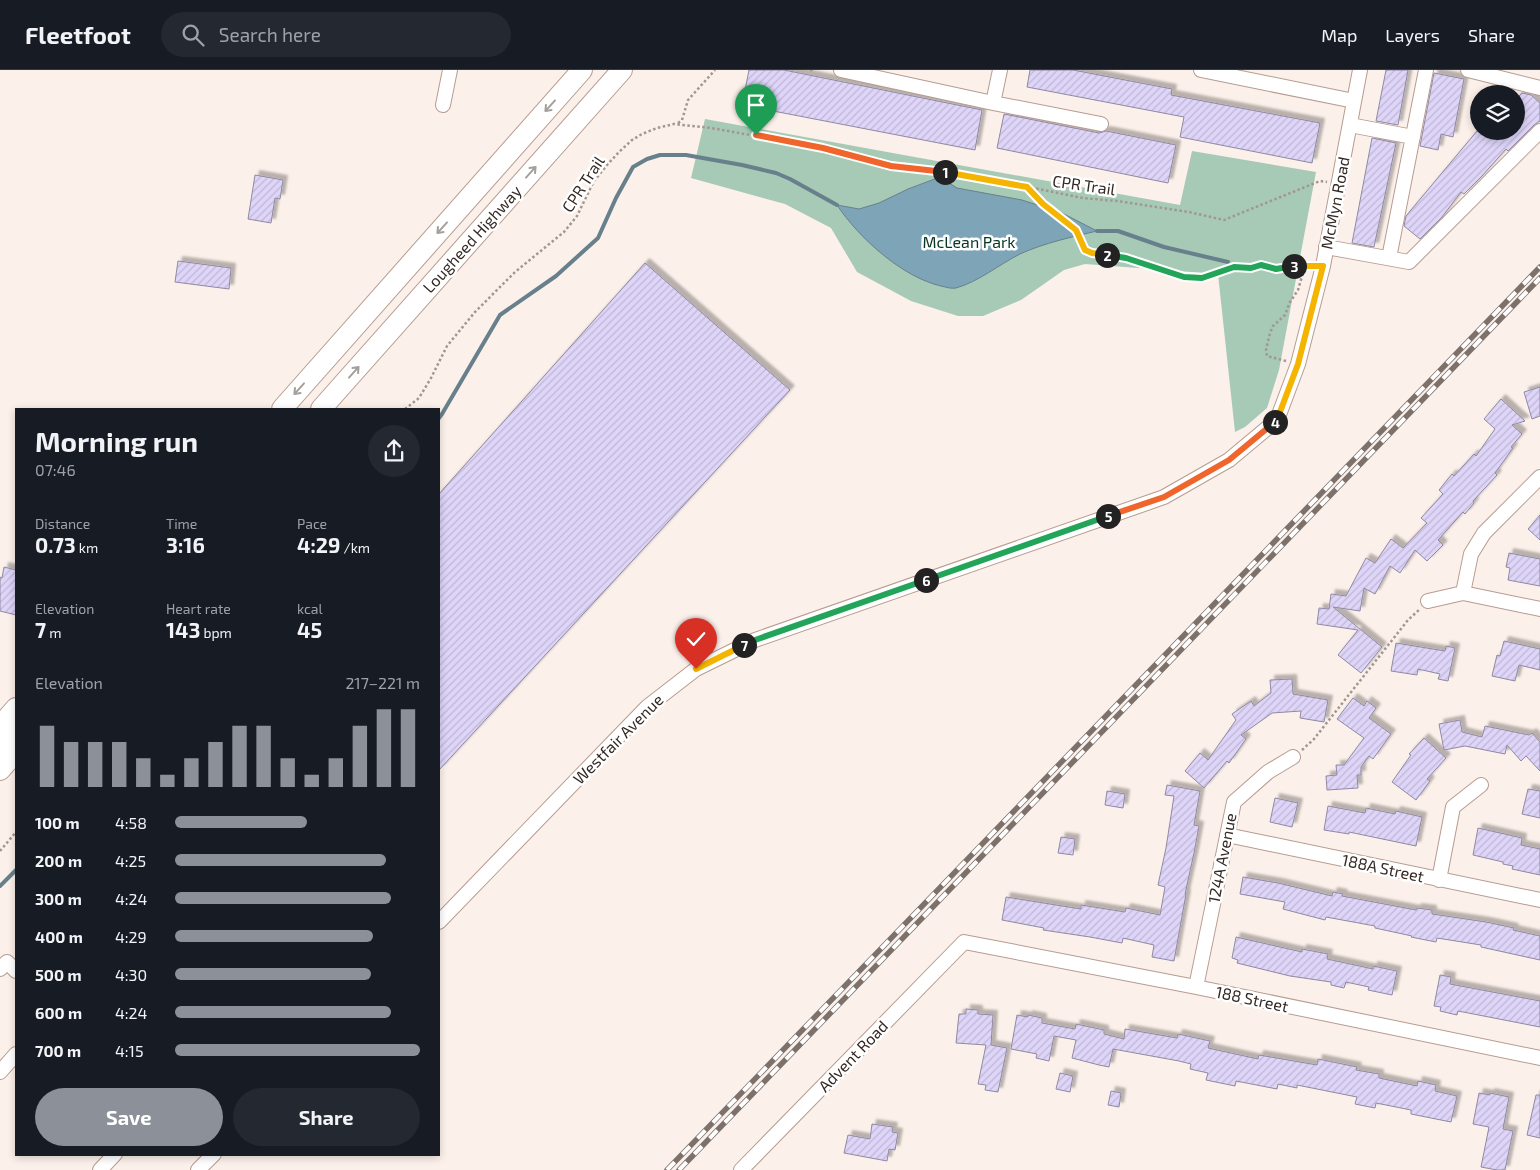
<!DOCTYPE html>
<meta charset="utf-8">
<style>
body{margin:0;font-family:"Exo 2",sans-serif;background:#242831;color:#f1f3f6;height:100vh;display:flex;flex-direction:column;font-size:19px;white-space:nowrap}
*{box-sizing:border-box;margin:0}
p{font-size:16px;color:#9ea1a6}
.icon{flex:none;width:28px;height:28px;fill:none;stroke:currentColor;stroke-width:2;stroke-linecap:round;stroke-linejoin:round}
.map{position:relative;flex:1;overflow:hidden}
.drawer{position:absolute;left:15px;top:338px;width:425px;height:748px;display:flex;flex-direction:column;background:#171b24;border-radius:0px;box-shadow:0 2px 8px #0003}
.drawer>*{flex:none}
.controls{position:absolute;left:1470px;top:15px;display:grid;gap:10px}
.controls a{display:grid;place-items:center;width:55px;height:55px;border-radius:50%;background:#171b24;box-shadow:0 2px 8px #0003;font-size:25px}
.pin{position:absolute;display:grid;place-items:center;width:42px;height:42px;color:#fff;margin:-51px -21px;border-radius:50% 50% 50% 0;rotate:-45deg;box-shadow:0 0 5px #0007}
.pin .icon{rotate:45deg}
.km{position:absolute;width:25px;height:25px;margin:-12px;border-radius:50%;background:#222;color:#fff;font-size:14px;line-height:25px;text-align:center}
.round{display:grid;place-items:center;flex:none;width:52px;height:52px;border-radius:26px;background:#242831}
.head{display:flex;align-items:center;justify-content:space-between;height:85px;padding:0 20px}
h1{font-size:28px;font-weight:700;line-height:38px}
.metrics{display:grid;grid-template-columns:repeat(3,1fr);gap:8px;height:85px;padding:5px 20px}
.metrics div{display:grid;align-content:center}
.metrics b{font-size:21px;font-weight:700}
.metrics small{font-size:14px;font-weight:400}
.metrics p{font-size:14px}
.chart{height:140px;padding:10px 20px}
.chart p{display:flex;justify-content:space-between}
.chart svg{width:100%;height:90px;margin-top:5px;stroke:#8c9099;stroke-width:6}
.primary-button{display:flex;gap:10px;margin-top:auto;padding:10px 20px}
.primary-button a{flex:1;height:58px;border-radius:30px;background:#8c9099;color:#fff;font-size:20px;font-weight:700;line-height:58px;text-align:center}
.primary-button a+a{background:#242831;color:#f1f3f6}
ul{padding:0 20px;list-style:none;font-size:16px}
li{display:grid;grid-template-columns:80px 60px 1fr;align-items:center;height:38px}
li i{height:12px;border-radius:6px;background:#8c9099}
header{display:flex;align-items:center;gap:30px;box-sizing:border-box;height:70px;padding:0 25px;background:#171b24;border-bottom:1px solid #363941}
header strong{font-size:24px}
nav{display:flex;gap:28px;margin-inline-start:auto;font-size:18px}
.search{width:350px;height:45px;background:#242831;display:flex;align-items:center;gap:12px;box-sizing:border-box;padding:0 18px;border-radius:28px;color:#9ea1a6;font-size:19px}
.map>svg:first-child{display:block}
</style>
<header>
<strong>Fleetfoot</strong>
<div class="search"><svg class="icon" aria-label="search" viewBox="0 0 24 24"><circle cx="10" cy="10" r="6"/><path d="M15 15l6 6"/></svg>Search here</div>
<nav><a>Map</a><a>Layers</a><a>Share</a></nav>
</header>
<div class="map">
<svg width="1540" height="1100" viewBox="0 0 1540 1100">
<defs>
<pattern id="building-hatch" width="6" height="6" patternUnits="userSpaceOnUse" patternTransform="scale(1.25)"><rect width="6" height="6" fill="#ded5f9"/><path d="M-1 1l2-2M0 6l6-6M5 7l2-2" fill="none" stroke="#bfb7d5"/></pattern>
<filter id="shadow"><feDropShadow dx="4.5" dy="-4.5" stdDeviation="1" flood-color="#0004"/></filter>
</defs>
<rect width="100%" height="100%" fill="#fcf0ea"/>
<path fill="#a6cab5" d="M705 49 1180 135 1192 81 1316 102 1279 300 1267 338 1245 357 1235 362 1218 204 1085 194 1064 200 1021 230 983 246H958L911 231 857 202 831 158 785 134 691 108Z"/>
<path fill="#7ea5b7" stroke="#68808b" d="M940 107 957 118 1022 130 1062 143 1097 161C1072 167 1044 173 1020 184 1000 194 978 212 956 218 951 219 946 217 941 216 902 207 859 168 837 135L859 139 879 133 908 119Z"/>
<g fill="none" stroke-linecap="round" stroke-linejoin="round">
<path stroke="#68808b" stroke-width="4" d="M1097 161H1118L1164 177 1228 192
M439 348 442 344 500 245 556 206 598 168 616 128 633 97 647 89 660 85H686L742 95 776 103 790 109 837 135
M0 816 16 800"/>
</g>
<path fill="url(#building-hatch)" stroke="#8f89a2" filter="url(#shadow)" d="M749 0H784L982 40 975 80 742 35Z
M1030 0H1073L1172 19 1171 25 1320 53 1312 93 1180 67 1184 47 1027 17Z
M1386 0H1408L1398 55 1376 51Z
M1434 3 1464 9 1453 67 1441 64 1438 80 1420 76Z
M1522 23 1531 25 1540 33V51L1534 55 1508 81 1506 79 1482 106 1464 124 1461 122 1442 147 1420 169 1404 156 1406 146 1477 61H1516V29Z
M1004 44 1099 63 1106 61 1176 75 1168 113 997 78Z
M1372 68 1396 73 1374 177 1352 173Z
M255 105 283 110 280 129 275 128 271 153 248 149Z
M178 191 231 198 229 219 175 212Z
M645 193 790 320 439 700V424Z
M1540 317V346L1532 349 1524 322Z
M1501 329 1525 351 1512 355 1522 364 1511 377 1513 378 1495 403 1497 405 1473 431 1474 433 1465 444 1463 442 1438 470 1443 475 1427 491 1415 480 1400 503 1390 496 1375 524 1364 518 1360 541 1333 537 1382 577 1361 603 1338 585 1358 560 1317 554 1319 538 1329 539 1331 524 1346 526 1366 488 1375 493 1391 469 1403 478 1427 453 1421 448 1443 424 1439 420 1452 404 1454 406 1474 384 1476 386 1495 359 1484 349Z
M1540 445V470L1528 459Z
M1509 483 1540 489V516L1508 510 1510 498 1506 497Z
M4 497 16 500V545L0 541V507L2 508Z
M1504 571 1540 579V600L1519 595 1515 611 1492 606 1497 585 1500 586Z
M1396 573 1445 581 1446 576 1455 578 1448 611 1438 609 1440 604 1418 599 1417 605 1391 601Z
M1292 609 1293 624 1328 630 1324 652 1300 648 1301 641 1272 643 1241 665 1246 669 1229 693 1227 691 1204 718 1185 701 1200 683 1208 690 1236 650 1232 644 1251 631 1254 636 1271 623 1270 610Z
M1353 628 1364 636 1367 631 1376 638 1369 648 1391 664 1373 689 1369 686 1361 697V705H1357L1358 718 1327 720 1326 706 1337 705 1336 695H1344L1364 668 1337 649Z
M1460 650 1462 662 1482 667 1485 656 1529 665 1532 663 1540 672V701L1526 686 1521 691 1507 675 1505 684 1465 676 1444 680 1439 654Z
M1424 668 1446 688 1427 709 1430 711 1416 730 1392 712 1411 685 1409 684Z
M1167 715 1200 721 1194 755 1199 756 1194 783 1185 824H1186L1174 891 1152 887 1154 875 1123 868 1122 873 1090 867 1043 860 1044 858 1002 850 1006 827 1081 839V835L1125 842 1126 838 1160 845 1165 817 1158 815 1166 778 1174 726 1165 725Z
M1528 719 1540 721V748L1522 744Z
M1107 721 1125 724 1123 738 1105 735Z
M1275 728 1298 733 1292 757 1270 752Z
M1328 736 1365 743 1366 738 1395 744 1396 741 1422 747 1416 776 1349 762V764L1324 760Z
M1478 758 1522 768 1521 775 1540 779V805L1512 799 1513 796 1503 794V792L1473 785Z
M1061 767 1075 769 1073 785 1058 783Z
M1243 807 1278 813 1332 826 1333 822 1343 824 1342 826 1416 840 1417 838 1432 840V844L1486 852 1514 858 1513 860 1540 866V890L1481 877V875L1437 868 1436 872 1411 867 1412 866 1375 858V856L1326 847 1325 850 1283 839 1285 832 1240 824Z
M1236 867 1302 882V879L1328 884 1327 889 1373 899V896L1397 901 1392 925 1368 920 1369 917 1346 912 1344 918 1331 915V912L1290 906 1237 893 1238 890 1232 888Z
M1440 905 1451 907 1450 914 1540 931V957L1458 941 1457 945 1440 941 1441 937 1434 936Z
M966 939 978 940V944L993 945 991 975 1007 978 998 1022 985 1020 986 1015 978 1014 986 975 956 973 959 944H966Z
M1017 945 1028 947V945L1042 948V953L1075 959 1076 954 1104 960V964L1124 969 1125 959 1177 968 1178 964 1210 971 1208 978 1258 989 1259 985 1317 995 1318 989 1357 997 1356 1000 1379 1004V1008L1417 1016 1418 1011 1436 1015 1435 1021 1457 1026 1451 1052 1411 1044V1040L1376 1033 1375 1038 1355 1034 1357 1027 1297 1015V1018L1278 1014 1277 1019 1236 1011 1235 1016 1206 1010 1208 1003 1190 999 1191 994 1179 991 1113 979 1109 997 1099 995 1072 988 1076 970 1054 966 1049 991 1036 988 1037 984 1011 979Z
M1060 1003 1073 1006 1070 1022 1056 1019Z
M1111 1021 1121 1023 1119 1037 1108 1035Z
M1479 1023 1490 1025V1023L1509 1027 1503 1059 1513 1061 1505 1100H1497L1481 1097 1489 1057 1473 1054Z
M1536 1025H1540V1068L1527 1065Z
M872 1054 893 1057 892 1062 898 1063 895 1080 889 1079 887 1091 844 1083 848 1065 870 1069Z"/>
<g fill="none" stroke-linecap="round" stroke-linejoin="round">
<defs>
<path id="minor" d="M841 0 993 33 1101 54
M1201 0 1354 31
M1468 0 1540 18
M993 33 1000 0
M443 35 450 0
M1350 55 1413 67
M1326 177 1409 192 1540 61
M1389 188 1426 0
M1463 523 1540 539
M1428 531 1463 523 1471 484 1484 463 1540 407
M1227 765 1540 830
M1439 810 1453 737 1481 715
M439 852 647 637 696 599 755 570 1164 427 1229 390 1277 350 1298 294 1323 196 1360 0
M0 899 7 892 16 901
M1196 917 1234 732 1268 702 1293 687
M0 1002 16 984
M100 1100 115 1084
M198 1100 214 1084
M741 1100 964 872 1196 917 1540 988"/>
<path id="highway" d="M282 339 582 0
M321 339 622 0
M0 656 16 638
M0 679 16 660
M0 700 16 682"/>
</defs>
<use href="#minor" stroke="#b79c8f" stroke-width="16"/>
<use href="#highway" stroke="#b79c8f" stroke-width="22"/>
<path stroke="#a29691" stroke-width="2.5" stroke-dasharray="2.5 2.5" stroke-linecap="butt" d="M810 0H813
M678 53 682 50 688 30 715 0
M1027 118 1043 133 1076 160 1085 180 1092 183 1126 188 1184 207 1201 208 1234 197 1251 198 1261 195 1276 199 1292 196H1311
M1286 291 1267 286 1266 280 1270 263 1273 256 1285 245 1290 232 1298 220 1305 196
M405 339 419 328 431 308 447 276 475 242 515 202 564 162 577 146 594 111 607 95 619 82 632 70 642 64 657 58 674 54 711 58 823 78 891 96 960 103 1083 128 1117 131 1189 142 1224 150 1320 111 1327 112
M1302 680 1314 669 1408 550 1420 539
M0 781 16 762"/>
<use href="#minor" stroke="#fff" stroke-width="14"/>
<use href="#highway" stroke="#fff" stroke-width="20"/>
<defs>
<path id="rail" d="M667 1100 1540 197
M679 1100 1540 208"/>
</defs>
<use href="#rail" stroke="#7d716c" stroke-width="5.5"/>
<use href="#rail" stroke="#fff" stroke-width="4" stroke-dasharray="11" stroke-linecap="butt"/>
</g>
<defs><path id="oneway-shaft" d="M-6 0H5M1.5-3L5.5 0L1.5 3" fill="none" stroke-width="1.6" stroke-linecap="round" stroke-linejoin="round" transform="scale(1.25)"/></defs>
<g stroke="#a49f9c">
<use href="#oneway-shaft" transform="translate(550 36) rotate(132)"/>
<use href="#oneway-shaft" transform="translate(531 102) rotate(-48)"/>
<use href="#oneway-shaft" transform="translate(442 158) rotate(132)"/>
<use href="#oneway-shaft" transform="translate(354 302) rotate(-48)"/>
<use href="#oneway-shaft" transform="translate(299 319) rotate(132)"/>
</g>
<g fill="none" stroke-linecap="round" stroke-linejoin="round">
<defs>
<path id="split-1" d="M756 65 823 78 891 96 945 102"/>
<path id="split-2" d="M945 102 1027 117 1043 134 1076 160 1085 180 1092 183 1107 185"/>
<path id="split-3" d="M1107 185 1126 188 1184 207 1202 208 1234 197 1251 198 1261 195 1276 199 1294 196"/>
<path id="split-4" d="M1275 352 1277 350 1298 294 1323 196H1294"/>
<path id="split-5" d="M1108 446 1164 427 1229 390 1275 352"/>
<path id="split-6" d="M926 510 1108 446"/>
<path id="split-7" d="M744 575 755 570 926 510"/>
<path id="split-8" d="M696 599 744 575"/>
</defs>
<use href="#split-1" stroke="#fff" stroke-width="10"/>
<use href="#split-2" stroke="#fff" stroke-width="10"/>
<use href="#split-3" stroke="#fff" stroke-width="10"/>
<use href="#split-4" stroke="#fff" stroke-width="10"/>
<use href="#split-5" stroke="#fff" stroke-width="10"/>
<use href="#split-6" stroke="#fff" stroke-width="10"/>
<use href="#split-7" stroke="#fff" stroke-width="10"/>
<use href="#split-8" stroke="#fff" stroke-width="10"/>
<use href="#split-1" stroke="#f0652b" stroke-width="6"/>
<use href="#split-2" stroke="#f5b400" stroke-width="6"/>
<use href="#split-3" stroke="#22a559" stroke-width="6"/>
<use href="#split-4" stroke="#f5b400" stroke-width="6"/>
<use href="#split-5" stroke="#f0652b" stroke-width="6"/>
<use href="#split-6" stroke="#22a559" stroke-width="6"/>
<use href="#split-7" stroke="#22a559" stroke-width="6"/>
<use href="#split-8" stroke="#f5b400" stroke-width="6"/>
</g>
<g text-anchor="middle" stroke-width="5" stroke-linejoin="round" paint-order="stroke">
<g font-size="16" fill="#342924" stroke="#fff">
<text transform="translate(583 114) rotate(-57)" y="6">CPR Trail</text>
<text transform="translate(1084 115) rotate(8)" y="6">CPR Trail</text>
<text transform="translate(1335 133) rotate(-79)" y="6">McMyn Road</text>
<text transform="translate(472 169) rotate(-48)" y="6">Lougheed Highway</text>
<text transform="translate(618 669) rotate(-45)" y="6">Westfair Avenue</text>
<text transform="translate(1222 788) rotate(-79)" y="6">124A Avenue</text>
<text transform="translate(1383 798) rotate(12)" y="6">188A Street</text>
<text transform="translate(1252 929) rotate(12)" y="6">188 Street</text>
<text transform="translate(853 986) rotate(-46)" y="6">Advent Road</text>
</g>
<g font-size="16" fill="#053722" stroke="#fff">
<text x="969" y="178">McLean Park</text>
</g>
</g>
</svg>
<div class="controls">
<a><svg class="icon" aria-label="layers" viewBox="0 0 24 24"><path d="M12 4l9 5-9 5-9-5zM3 14l9 5 9-5"/></svg></a>
</div>
<div class="pin" style="left:756px;top:65px;background:#1e9e55"><svg class="icon" aria-label="arrive" viewBox="0 0 24 24"><path d="M6 21V4h12l-3 4 3 4H6"/></svg></div>
<div class="pin" style="left:696px;top:599px;background:#d93025"><svg class="icon" aria-label="check" viewBox="0 0 24 24"><path d="M5 12l5 5 9-10"/></svg></div>
<b class="km" style="left:945px;top:102px">1</b>
<b class="km" style="left:1107px;top:185px">2</b>
<b class="km" style="left:1294px;top:196px">3</b>
<b class="km" style="left:1275px;top:352px">4</b>
<b class="km" style="left:1108px;top:446px">5</b>
<b class="km" style="left:926px;top:510px">6</b>
<b class="km" style="left:744px;top:575px">7</b>
<section class="drawer">
<div class="head"><div><h1>Morning run</h1><p>07:46</p></div><a class="round"><svg class="icon" aria-label="share" viewBox="0 0 24 24"><path d="M12 15V3M7 8l5-5 5 5M5 13v7h14v-7"/></svg></a></div>
<div class="metrics">
<div><p>Distance</p><b>0.73<small> km</small></b></div>
<div><p>Time</p><b>3:16</b></div>
<div><p>Pace</p><b>4:29<small> /km</small></b></div>
</div>
<div class="metrics">
<div><p>Elevation</p><b>7<small> m</small></b></div>
<div><p>Heart rate</p><b>143<small> bpm</small></b></div>
<div><p>kcal</p><b>45</b></div>
</div>
<div class="chart"><p><span>Elevation</span>217–221 m</p>
<svg viewBox="0 0 160 44" preserveAspectRatio="none"><path d="M5 44V14M15 44V22M25 44V22M35 44V22M45 44V30M55 44V38M65 44V30M75 44V22M85 44V14M95 44V14M105 44V30M115 44V38M125 44V30M135 44V14M145 44V6M155 44V6"/></svg>
</div>
<ul>
<li><b>100 m</b>4:58<i style="width:54%"></i></li>
<li><b>200 m</b>4:25<i style="width:86%"></i></li>
<li><b>300 m</b>4:24<i style="width:88%"></i></li>
<li><b>400 m</b>4:29<i style="width:81%"></i></li>
<li><b>500 m</b>4:30<i style="width:80%"></i></li>
<li><b>600 m</b>4:24<i style="width:88%"></i></li>
<li><b>700 m</b>4:15<i style="width:100%"></i></li>
</ul>
<div class="primary-button"><a>Save</a><a>Share</a></div>
</section>
</div>
